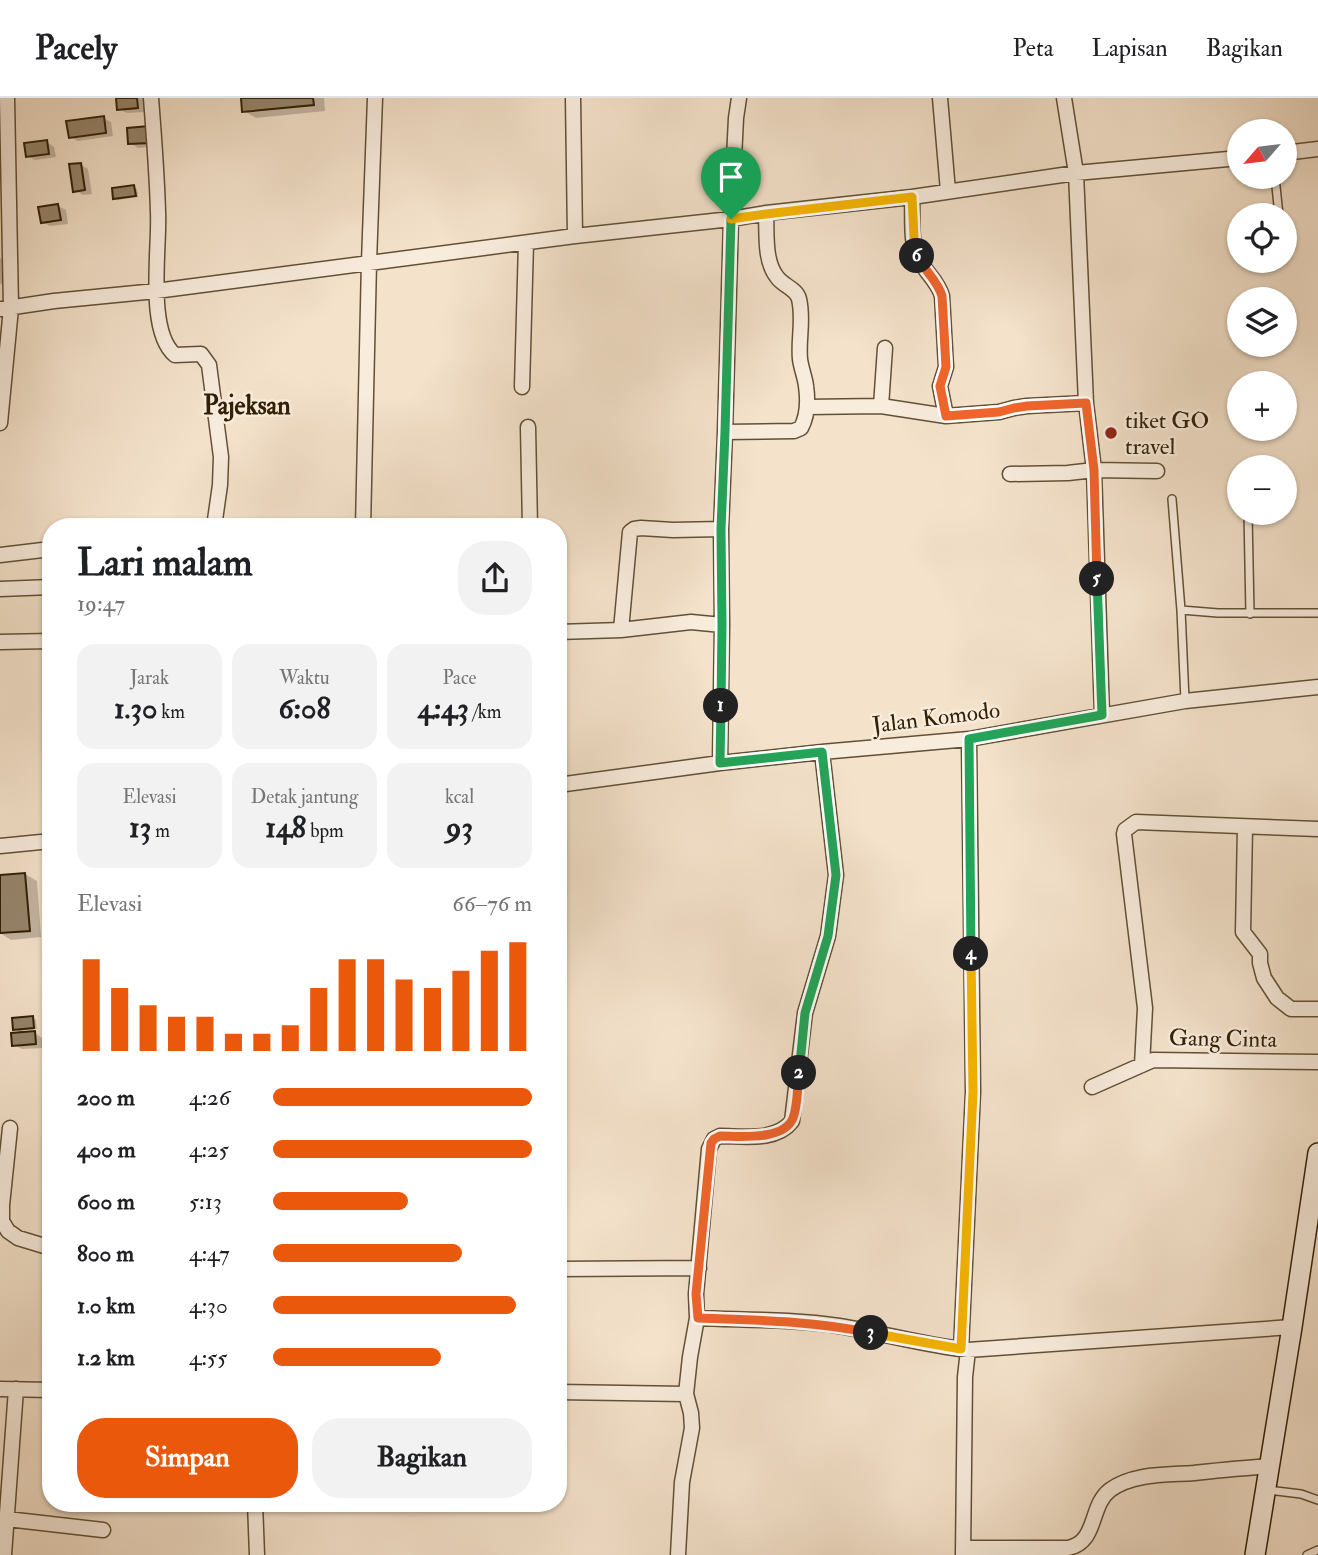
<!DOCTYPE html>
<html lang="id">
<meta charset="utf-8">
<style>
body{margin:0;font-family:"IM FELL Double Pica",serif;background:#f2f2f2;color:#202124;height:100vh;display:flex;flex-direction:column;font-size:26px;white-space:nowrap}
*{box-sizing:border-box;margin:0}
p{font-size:23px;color:#757577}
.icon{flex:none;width:38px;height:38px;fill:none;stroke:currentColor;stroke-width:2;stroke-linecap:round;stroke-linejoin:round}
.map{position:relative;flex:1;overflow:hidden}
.sheet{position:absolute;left:42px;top:420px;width:525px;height:994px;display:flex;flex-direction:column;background:#fff;border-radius:28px;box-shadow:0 2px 5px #0004}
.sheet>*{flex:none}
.needle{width:46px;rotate:242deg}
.tools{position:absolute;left:1227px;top:21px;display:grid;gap:14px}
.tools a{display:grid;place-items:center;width:70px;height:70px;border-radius:50%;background:#fff;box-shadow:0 2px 5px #0004;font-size:35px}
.pin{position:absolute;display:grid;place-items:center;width:60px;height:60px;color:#fff;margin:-72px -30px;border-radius:50% 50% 50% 0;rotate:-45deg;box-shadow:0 0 7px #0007}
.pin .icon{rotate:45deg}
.km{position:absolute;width:35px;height:35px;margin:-18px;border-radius:50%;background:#222;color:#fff;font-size:19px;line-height:35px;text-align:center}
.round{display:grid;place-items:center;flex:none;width:74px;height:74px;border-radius:28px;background:#f2f2f2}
.headline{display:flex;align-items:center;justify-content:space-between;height:119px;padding:0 35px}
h1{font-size:38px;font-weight:800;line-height:52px}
.figures{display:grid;grid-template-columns:repeat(3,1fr);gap:10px;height:119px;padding:7px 35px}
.figures div{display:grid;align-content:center;border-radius:18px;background:#f2f2f2;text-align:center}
.figures b{font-size:30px;font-weight:800}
.figures small{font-size:19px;font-weight:400}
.figures p{font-size:19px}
.chart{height:196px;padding:14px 35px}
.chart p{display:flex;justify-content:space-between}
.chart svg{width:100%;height:126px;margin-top:7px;stroke:#ea580c;stroke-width:6}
.button{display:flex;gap:14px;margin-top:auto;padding:14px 35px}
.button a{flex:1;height:80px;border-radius:28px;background:#ea580c;color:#fff;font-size:28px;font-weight:800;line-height:80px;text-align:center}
.button a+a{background:#f2f2f2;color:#202124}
ul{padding:0 35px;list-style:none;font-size:23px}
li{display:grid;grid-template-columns:112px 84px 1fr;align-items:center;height:52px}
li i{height:18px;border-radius:9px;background:#ea580c}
header{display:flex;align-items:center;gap:42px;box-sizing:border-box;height:98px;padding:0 35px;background:#fff;border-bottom:2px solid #e0e0e0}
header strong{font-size:33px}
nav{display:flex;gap:38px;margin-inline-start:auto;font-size:24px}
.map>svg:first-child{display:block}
</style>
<header>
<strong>Pacely</strong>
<nav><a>Peta</a><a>Lapisan</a><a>Bagikan</a></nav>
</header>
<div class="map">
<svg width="1318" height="1457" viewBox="0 0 1318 1457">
<rect width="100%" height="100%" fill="#f4e2cb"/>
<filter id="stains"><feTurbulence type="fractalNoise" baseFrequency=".00286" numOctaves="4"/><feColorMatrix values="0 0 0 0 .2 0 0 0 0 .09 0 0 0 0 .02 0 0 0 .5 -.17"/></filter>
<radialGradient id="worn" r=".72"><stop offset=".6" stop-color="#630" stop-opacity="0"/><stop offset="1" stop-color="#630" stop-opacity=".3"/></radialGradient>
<path fill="#0003" d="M118 0H144L145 14 127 15 119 11Z
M242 0H324L325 13 256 20 244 13Z
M103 20 111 24 113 38 78 43 70 39Z
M129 31 158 48 138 50 130 45Z
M47 44 54 49 56 59 35 62 27 58Z
M80 66 88 71 92 96 83 97 75 92Z
M133 89 137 91 138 99 118 102 115 100Z
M58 108 66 112 68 126 50 128 42 124Z
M0 160 4 163 5 185 0 186Z
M25 776 37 783 41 839 11 842 0 835V778Z
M33 920 36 922 37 931 23 932V936L35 935 42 940 43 950 22 951 14 947 23 936 15 931Z"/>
<path fill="#96856c" stroke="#312005" stroke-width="2" d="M116 0H137L138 10 117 12Z
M241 0H313L314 7 242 14Z
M104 18 106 35 69 40 66 23Z
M149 28 151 45 128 46 127 30Z
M47 42 49 56 26 59 24 45Z
M81 65 85 92 73 94 69 66Z
M134 87 136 98 113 101 112 90Z
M58 106 61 122 41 125 38 109Z
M25 775 30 833 0 835V777Z
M33 918 34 930 13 932 12 920Z
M35 933 36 946 12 948 11 935Z"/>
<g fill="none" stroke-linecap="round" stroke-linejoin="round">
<defs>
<path id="lane" d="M1275 79 1279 117
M1172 401 1181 512 1185 602
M1248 415 1250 516
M1181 512 1218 515H1318
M1268 1392 1301 1396 1318 1402
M1307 1457 1318 1452"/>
<path id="street" d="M151 0C154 38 157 76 158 114 160 149 146 233 175 257L201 256 209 267 221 359 220 387 214 429
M573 0 575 138
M940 0 948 93
M1064 0 1076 75 1086 305 1094 372 1102 617
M1284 55 1318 51
M912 99C913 116 910 145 918 160 925 174 938 183 942 198L946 269 940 288 946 318
M0 211 54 203 156 193 575 138 731 121 766 115 912 99 1076 75 1239 60
M522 289 526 145
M881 308 885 250
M807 309 881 308 946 318 999 314 1014 310 1027 308 1086 305
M0 325 11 210 7 0
M528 329 530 429
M725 334 794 333 801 330C808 317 808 302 806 288 805 279 801 270 800 261 798 241 804 222 799 201 796 190 783 188 777 179 764 163 767 135 766 115
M1010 376 1068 375 1094 372 1157 373
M363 429 369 164 375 0
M721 431 673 432 641 430 634 431 630 434 621 532 691 524 722 527
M0 457 51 451
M0 491 51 489
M558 534 621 532
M0 544 51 543
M720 665 722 527 721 431 725 334 731 121 736 20 739 0
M558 687 720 665 822 654 969 641 1185 603 1318 589
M1245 729 1243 834 1260 856V865L1264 880 1277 900 1291 911H1318
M0 748 51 743
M1142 967 1145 910 1124 736 1125 732 1136 724 1318 731
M1092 989 1153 962 1318 964
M10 1030 2 1107V1123L8 1133 18 1140 51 1150
M558 1171 699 1170
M697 1220C744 1222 793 1221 839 1228 882 1235 924 1247 968 1252L1292 1229
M961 1251 973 994 969 641
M0 1291 51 1292
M558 1294 686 1296
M255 1405 257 1457
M7 1421 103 1432
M964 1450H1068C1098 1444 1089 1408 1110 1392 1133 1375 1167 1377 1194 1375 1220 1372 1245 1370 1270 1368
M4 1457 16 1291
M678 1457 682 1384 692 1330 691 1315 686 1296 690 1259 697 1220 696 1196 709 1051 714 1041 720 1038C743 1038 776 1044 792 1023L805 915 828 838 836 777 822 654
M963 1457 965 1279 968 1252"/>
<path id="secondary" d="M1255 1457 1292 1229 1318 1055"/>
</defs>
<use href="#lane" stroke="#625036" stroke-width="10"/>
<use href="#street" stroke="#625036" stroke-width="17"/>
<use href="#secondary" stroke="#312005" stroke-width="22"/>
<use href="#lane" stroke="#f8ecdd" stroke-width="7"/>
<use href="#street" stroke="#f8ecdd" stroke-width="14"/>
<use href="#secondary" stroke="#f8ecdd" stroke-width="19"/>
</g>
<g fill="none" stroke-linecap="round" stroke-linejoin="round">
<defs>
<path id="split-1" d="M721 608 722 527 721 431 725 334 731 121"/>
<path id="split-2" d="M721 608 720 665 822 654 836 777 828 838 805 915 799 975"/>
<path id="split-3" d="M799 975C797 990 798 1007 793 1020 784 1043 740 1038 720 1038L714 1041 711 1045 696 1196 698 1220C756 1222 814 1223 871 1235"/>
<path id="split-4" d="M871 1235 961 1251 973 994 971 856"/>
<path id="split-5" d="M971 856 969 641 1102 617 1097 481"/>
<path id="split-6" d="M917 158C924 172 938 183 942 198L946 269 940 288 946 318 999 314 1014 310 1027 308 1086 305 1094 372 1097 481"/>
<path id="split-7" d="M731 121 766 116 912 99 914 140 917 158"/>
</defs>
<use href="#split-1" stroke="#fff" stroke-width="14"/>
<use href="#split-2" stroke="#fff" stroke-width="14"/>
<use href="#split-3" stroke="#fff" stroke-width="14"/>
<use href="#split-4" stroke="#fff" stroke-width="14"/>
<use href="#split-5" stroke="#fff" stroke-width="14"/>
<use href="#split-6" stroke="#fff" stroke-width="14"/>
<use href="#split-7" stroke="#fff" stroke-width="14"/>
<use href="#split-1" stroke="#22a559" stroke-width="9"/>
<use href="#split-2" stroke="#22a559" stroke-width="9"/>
<use href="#split-3" stroke="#f0652b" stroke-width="9"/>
<use href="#split-4" stroke="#f5b400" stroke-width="9"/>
<use href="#split-5" stroke="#22a559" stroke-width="9"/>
<use href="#split-6" stroke="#f0652b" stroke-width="9"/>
<use href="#split-7" stroke="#f5b400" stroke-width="9"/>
</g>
<circle fill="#8f2418" stroke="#f8ecdd" stroke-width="2.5" cx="1111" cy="335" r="7"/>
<g text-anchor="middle" stroke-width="5" stroke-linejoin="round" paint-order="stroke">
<g font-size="23" fill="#312005" stroke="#f8ecdd" text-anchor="start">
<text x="1125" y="330">tiket GO<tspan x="1125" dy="26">travel</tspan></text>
</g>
<g font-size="23" fill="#312005" stroke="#f8ecdd">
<text transform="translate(936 619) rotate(-7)" y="8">Jalan Komodo</text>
<text transform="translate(1223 940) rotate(1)" y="8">Gang Cinta</text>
</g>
<g font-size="26" font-weight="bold" fill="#312005" stroke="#f8ecdd">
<text x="247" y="316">Pajeksan</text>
</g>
</g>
<rect width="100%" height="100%" filter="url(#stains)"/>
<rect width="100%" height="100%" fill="url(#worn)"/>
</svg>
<div class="tools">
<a><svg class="needle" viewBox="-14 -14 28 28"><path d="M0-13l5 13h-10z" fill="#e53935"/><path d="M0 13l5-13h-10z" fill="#757577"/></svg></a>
<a><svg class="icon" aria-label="locate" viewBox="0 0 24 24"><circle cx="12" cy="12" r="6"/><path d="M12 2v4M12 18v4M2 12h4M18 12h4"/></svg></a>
<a><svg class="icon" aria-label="layers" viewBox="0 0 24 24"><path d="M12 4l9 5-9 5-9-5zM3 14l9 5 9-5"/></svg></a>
<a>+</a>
<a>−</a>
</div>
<div class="pin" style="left:731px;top:121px;background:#1e9e55"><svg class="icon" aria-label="arrive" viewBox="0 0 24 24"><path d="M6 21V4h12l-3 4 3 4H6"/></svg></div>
<b class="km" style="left:721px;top:608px">1</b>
<b class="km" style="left:799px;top:975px">2</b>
<b class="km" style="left:871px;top:1235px">3</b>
<b class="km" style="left:971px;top:856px">4</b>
<b class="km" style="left:1097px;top:481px">5</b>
<b class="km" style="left:917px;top:158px">6</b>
<section class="sheet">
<div class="headline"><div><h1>Lari malam</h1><p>19:47</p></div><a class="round"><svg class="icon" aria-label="share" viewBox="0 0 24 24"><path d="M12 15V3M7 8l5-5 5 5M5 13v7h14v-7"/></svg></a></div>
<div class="figures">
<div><p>Jarak</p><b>1.30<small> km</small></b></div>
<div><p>Waktu</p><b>6:08</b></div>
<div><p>Pace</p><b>4:43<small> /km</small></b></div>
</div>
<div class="figures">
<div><p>Elevasi</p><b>13<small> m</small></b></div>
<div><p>Detak jantung</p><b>148<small> bpm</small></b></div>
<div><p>kcal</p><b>93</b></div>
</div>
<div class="chart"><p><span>Elevasi</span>66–76 m</p>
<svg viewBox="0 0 160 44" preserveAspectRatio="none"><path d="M5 44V12M15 44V22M25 44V28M35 44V32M45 44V32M55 44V38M65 44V38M75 44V35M85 44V22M95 44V12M105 44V12M115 44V19M125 44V22M135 44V16M145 44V9M155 44V6"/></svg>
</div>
<ul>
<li><b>200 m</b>4:26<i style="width:100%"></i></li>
<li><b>400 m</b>4:25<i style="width:100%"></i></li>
<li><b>600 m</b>5:13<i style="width:52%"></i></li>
<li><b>800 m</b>4:47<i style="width:73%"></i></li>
<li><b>1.0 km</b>4:30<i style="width:94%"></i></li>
<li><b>1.2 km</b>4:55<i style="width:65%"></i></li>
</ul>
<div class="button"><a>Simpan</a><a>Bagikan</a></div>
</section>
</div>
